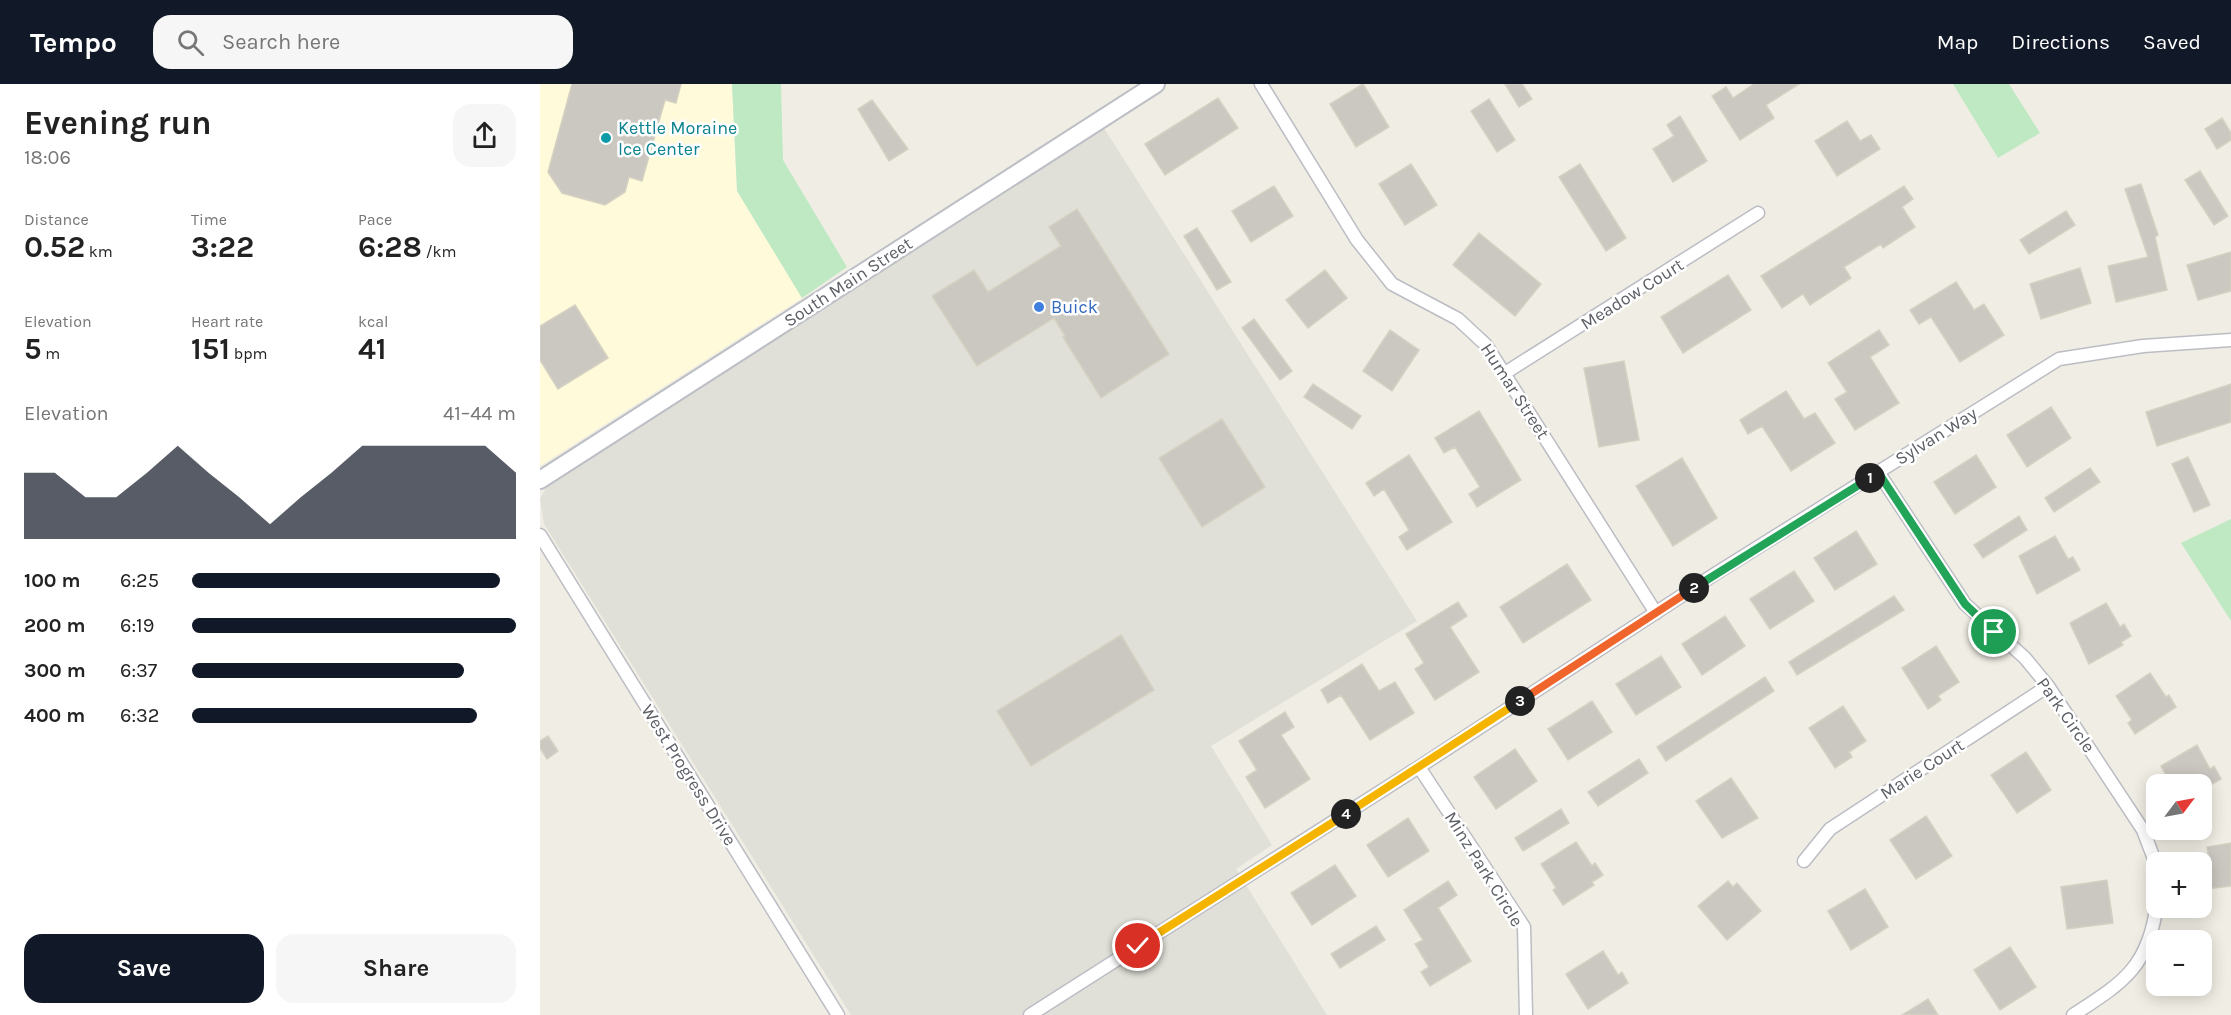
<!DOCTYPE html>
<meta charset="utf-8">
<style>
body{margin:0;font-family:Karla,sans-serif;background:#f6f6f6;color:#222;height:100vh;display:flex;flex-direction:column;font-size:22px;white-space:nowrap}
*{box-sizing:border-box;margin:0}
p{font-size:20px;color:#767676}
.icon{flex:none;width:33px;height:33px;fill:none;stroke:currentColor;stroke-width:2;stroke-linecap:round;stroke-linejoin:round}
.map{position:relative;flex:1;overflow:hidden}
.side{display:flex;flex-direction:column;background:#fff;width:540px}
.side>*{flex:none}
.needle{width:39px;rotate:58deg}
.tools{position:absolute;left:1606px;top:690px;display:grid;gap:12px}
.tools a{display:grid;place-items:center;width:66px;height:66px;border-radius:12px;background:#fff;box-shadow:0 3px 15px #0003;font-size:30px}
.pin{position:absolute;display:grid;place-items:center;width:51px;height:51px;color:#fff;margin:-26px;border:3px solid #fff;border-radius:50%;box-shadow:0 2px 6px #0007}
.km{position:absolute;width:30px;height:30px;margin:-15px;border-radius:50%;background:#222;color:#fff;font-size:16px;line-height:30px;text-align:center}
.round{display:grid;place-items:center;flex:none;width:63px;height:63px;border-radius:18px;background:#f6f6f6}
.overview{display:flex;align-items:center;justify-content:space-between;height:102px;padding:0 24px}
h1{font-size:33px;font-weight:700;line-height:45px}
.figures{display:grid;grid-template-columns:repeat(3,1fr);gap:9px;height:102px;padding:6px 24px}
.figures div{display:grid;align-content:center}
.figures b{font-size:30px;font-weight:700}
.figures small{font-size:16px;font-weight:400}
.figures p{font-size:16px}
.chart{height:168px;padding:12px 24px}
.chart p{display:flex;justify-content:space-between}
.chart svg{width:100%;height:108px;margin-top:6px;fill:#111827;opacity:.7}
.primary-button{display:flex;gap:12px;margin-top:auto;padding:12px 24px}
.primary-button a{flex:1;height:69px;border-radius:18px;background:#111827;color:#fff;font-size:24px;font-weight:700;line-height:69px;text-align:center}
.primary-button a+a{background:#f6f6f6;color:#222}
ul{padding:0 24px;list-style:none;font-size:20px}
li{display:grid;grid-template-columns:96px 72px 1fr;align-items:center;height:45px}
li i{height:15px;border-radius:8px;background:#111827}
header{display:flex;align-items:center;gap:36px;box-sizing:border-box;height:84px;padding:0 30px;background:#111827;color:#fff}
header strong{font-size:28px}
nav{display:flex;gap:33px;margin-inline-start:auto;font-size:21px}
.search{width:420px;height:54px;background:#f6f6f6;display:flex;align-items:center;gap:15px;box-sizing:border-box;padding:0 21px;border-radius:18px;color:#767676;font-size:22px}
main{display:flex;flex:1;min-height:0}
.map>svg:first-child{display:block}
</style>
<header>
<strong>Tempo</strong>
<div class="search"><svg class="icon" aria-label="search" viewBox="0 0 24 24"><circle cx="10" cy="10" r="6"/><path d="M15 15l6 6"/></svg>Search here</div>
<nav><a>Map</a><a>Directions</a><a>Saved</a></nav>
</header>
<main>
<section class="side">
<div class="overview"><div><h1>Evening run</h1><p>18:06</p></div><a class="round"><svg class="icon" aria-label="share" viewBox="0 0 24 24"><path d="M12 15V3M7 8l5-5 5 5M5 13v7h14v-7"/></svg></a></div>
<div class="figures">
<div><p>Distance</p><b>0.52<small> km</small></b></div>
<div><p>Time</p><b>3:22</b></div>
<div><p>Pace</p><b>6:28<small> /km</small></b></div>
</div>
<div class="figures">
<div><p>Elevation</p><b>5<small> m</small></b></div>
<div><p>Heart rate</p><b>151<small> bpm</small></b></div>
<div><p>kcal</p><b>41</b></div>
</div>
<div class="chart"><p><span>Elevation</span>41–44 m</p>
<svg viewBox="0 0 160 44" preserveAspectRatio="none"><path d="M0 44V17L10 17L20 27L30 27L40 17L50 6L60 17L70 27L80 38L90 27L100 17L110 6L120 6L130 6L140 6L150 6L160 17V44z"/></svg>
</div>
<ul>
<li><b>100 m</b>6:25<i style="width:95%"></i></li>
<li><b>200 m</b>6:19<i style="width:100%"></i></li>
<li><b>300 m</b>6:37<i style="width:84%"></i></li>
<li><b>400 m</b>6:32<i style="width:88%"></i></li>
</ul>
<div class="primary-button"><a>Save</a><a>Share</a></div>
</section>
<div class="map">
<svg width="1691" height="931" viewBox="0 0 1691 931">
<rect width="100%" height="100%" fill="#f0eee4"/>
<path fill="#fffada" d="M0 0H192L197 107 262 214 0 382Z"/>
<path fill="#e0e0d8" d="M562 41 877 537 671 662 732 761 696 785 787 931H311L4 440 0 415 7 402 27 387Z"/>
<path fill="#bfe9c3" d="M192 0H241L243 76 307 183 262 214 197 107Z
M1413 0H1469L1500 49 1458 74Z
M1691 435V537L1641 459Z"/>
<path fill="#cbc8c1" stroke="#d5d1c2" stroke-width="1.5" d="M32 0H141L136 19 125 16 102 97 89 93 85 108 65 121 22 109 8 88Z
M823 0 849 43 816 63 790 20Z
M965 0H982L992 15 979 23Z
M1214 0H1259L1226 21 1234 34 1200 56 1172 12 1186 3 1193 14Z
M678 14 698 44 625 91 605 60Z
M949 15 975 56 957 68 931 27Z
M332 16 368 65 349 77 318 25Z
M1140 32 1167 77 1133 98 1113 65 1134 52 1127 41Z
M1682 34 1691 49V56L1677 65 1665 45Z
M1307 37 1320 57 1331 51 1340 65 1297 92 1275 57Z
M871 80 897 121 865 141 839 100Z
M1040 80 1086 154 1066 167 1019 93Z
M1660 87 1688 132 1674 141 1645 96Z
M1601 100 1618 151 1615 153 1627 206 1576 218 1568 182 1608 173 1585 105Z
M734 102 753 132 711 158 692 127Z
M1364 102 1373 115 1362 123 1375 143 1343 164 1341 160 1304 183 1311 194 1270 221 1263 210 1242 224 1221 192Z
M537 125 629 270 561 314 523 253 525 252 514 234 437 282 392 212 434 186 448 208 521 162 509 143Z
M1526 127 1535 141 1489 170 1480 156Z
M657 144 691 198 677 206 644 152Z
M939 149 1001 200 975 232 913 181Z
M1691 168V207L1658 216 1647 181Z
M1540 184 1551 219 1501 235 1490 200Z
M785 186 807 214 768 244 746 216Z
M1188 191 1211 226 1143 269 1121 233Z
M1416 198 1434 226 1444 220 1464 251 1420 278 1391 233 1379 240 1370 226Z
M35 221 68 274 18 305 0 276V242Z
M714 235 752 287 740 296 702 244Z
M850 246 879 266 852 307 823 287Z
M1339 246 1349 261 1330 273 1359 319 1315 346 1295 315 1307 308 1288 279Z
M1084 277 1099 356 1059 363 1044 284Z
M773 300 821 332 812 345 764 313Z
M1691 300V338L1617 362 1606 328Z
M1246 307 1264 335 1275 329 1295 359 1251 387 1222 342 1208 350 1200 336Z
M1511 323 1531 354 1487 383 1467 351Z
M939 327 981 396 937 423 929 410 940 403 915 363 904 369 895 354Z
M682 335 725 403 662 443 619 374Z
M869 371 912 438 867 466 859 453 869 446 844 405 834 412 826 399Z
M1436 371 1456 403 1415 430 1394 398Z
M1648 373 1670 421 1654 428 1632 380Z
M1142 374 1177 434 1133 462 1096 402Z
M1550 384 1560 398 1514 428 1505 414Z
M1479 432 1487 446 1443 474 1434 461Z
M1316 447 1337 480 1295 506 1274 474Z
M1515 452 1528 475 1533 473 1540 486 1497 510 1479 472Z
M1027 480 1051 516 983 559 960 523Z
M1254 487 1274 517 1230 545 1210 515Z
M1354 512 1364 526 1257 591 1249 578Z
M918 518 927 532 910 543 939 588 895 616 875 585 884 579 866 550Z
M1566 519 1580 543 1584 540 1591 552 1581 558 1583 561 1549 580 1530 539Z
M1185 532 1205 562 1162 591 1142 560Z
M581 551 614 606 491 682 457 627Z
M1396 562 1419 598 1398 612 1401 616 1388 625 1362 584Z
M1121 572 1141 603 1096 631 1076 600Z
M822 580 839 607 855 598 874 629 830 656 801 611 788 619 781 606Z
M1610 589 1626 613 1629 611 1636 623 1595 650 1588 639 1592 636 1576 612Z
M1225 593 1234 607 1126 677 1117 663Z
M1052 617 1072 648 1028 676 1008 645Z
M1303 622 1326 657 1309 668 1312 673 1295 684 1269 644Z
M745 628 754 643 741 651 770 695 725 724 706 693 717 686 699 657Z
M8 652 18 667 7 675 0 664V657Z
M1657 661 1670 685 1674 682 1681 695 1662 706V700H1631L1621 682Z
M975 665 997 697 956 725 934 693Z
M1486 668 1511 706 1477 729 1451 691Z
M1099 675 1108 689 1058 722 1048 708Z
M1191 694 1218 734 1182 754 1156 717Z
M1021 725 1029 739 983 767 975 754Z
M1386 732 1412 772 1376 795 1350 756Z
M868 734 889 767 848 793 827 761Z
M1036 758 1052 782 1055 779 1063 791 1052 798 1054 801 1023 821 1013 806 1016 804 1001 780Z
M1691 759V802L1666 805 1663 787 1671 786 1667 763Z
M795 781 816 812 772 841 751 809Z
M1567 796 1573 839 1527 845 1521 803Z
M908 797 917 811 898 824 931 877 890 902 881 888 889 883 875 860 883 856 864 826Z
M1188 797 1193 803 1197 799 1221 827 1187 856 1158 822Z
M1325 805 1348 843 1311 866 1288 827Z
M836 842 845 856 800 884 791 870Z
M1470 863 1496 903 1460 926 1434 886Z
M1063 867 1078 891 1082 888 1088 899 1048 925 1026 890Z
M1388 915 1398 931H1362Z"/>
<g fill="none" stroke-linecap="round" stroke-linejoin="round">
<defs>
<path id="street" d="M721 0 817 156 852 200 918 235 946 261 1116 529
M965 289 1218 129
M1338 388 1425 520 1485 574 1508 602 1603 746 1616 780 1617 805
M0 451 298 931
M879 683 984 843 986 931
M1264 777 1290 745 1508 602
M490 931 879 683 1175 490 1519 275 1603 262 1691 256
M1533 931C1584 898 1609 883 1617 819"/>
<path id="secondary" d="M0 396 616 0"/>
</defs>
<use href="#street" stroke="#bcbdc4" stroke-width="15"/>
<use href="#secondary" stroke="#bdbfc6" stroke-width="20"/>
<use href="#street" stroke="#fff" stroke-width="12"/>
<use href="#secondary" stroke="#fff" stroke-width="16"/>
</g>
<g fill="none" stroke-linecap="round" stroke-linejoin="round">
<defs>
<path id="split-1" d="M1330 394 1338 388 1425 520 1454 548"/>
<path id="split-2" d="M1154 504 1330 394"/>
<path id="split-3" d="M980 617 1154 504"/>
<path id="split-4" d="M806 730 980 617"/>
<path id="split-5" d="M598 862 806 730"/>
</defs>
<use href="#split-1" stroke="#fff" stroke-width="12"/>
<use href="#split-2" stroke="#fff" stroke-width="12"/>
<use href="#split-3" stroke="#fff" stroke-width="12"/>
<use href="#split-4" stroke="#fff" stroke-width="12"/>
<use href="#split-5" stroke="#fff" stroke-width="12"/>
<use href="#split-1" stroke="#22a559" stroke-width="8"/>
<use href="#split-2" stroke="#22a559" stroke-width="8"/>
<use href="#split-3" stroke="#f0652b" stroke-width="8"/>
<use href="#split-4" stroke="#f5b400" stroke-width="8"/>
<use href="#split-5" stroke="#f5b400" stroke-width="8"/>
</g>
<circle fill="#0f9aa8" stroke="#fff" stroke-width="2" cx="66" cy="54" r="6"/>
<circle fill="#3f7fe0" stroke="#fff" stroke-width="2" cx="499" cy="223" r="6"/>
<g text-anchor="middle" stroke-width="5" stroke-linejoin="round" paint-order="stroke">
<g font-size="18" fill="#0d838f" stroke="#fff" text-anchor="start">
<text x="78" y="50">Kettle Moraine<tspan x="78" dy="21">Ice Center</tspan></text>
</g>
<g font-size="18" fill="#5c5f66" stroke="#fff">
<text transform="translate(308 198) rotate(-33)" y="6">South Main Street</text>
<text transform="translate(1092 210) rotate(-32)" y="6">Meadow Court</text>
<text transform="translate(975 307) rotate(57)" y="6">Humar Street</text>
<text transform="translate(1396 352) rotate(-32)" y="6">Sylvan Way</text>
<text transform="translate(1526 631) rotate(55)" y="6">Park Circle</text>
<text transform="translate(1382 685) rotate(-33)" y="6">Marie Court</text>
<text transform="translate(149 691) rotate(58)" y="6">West Progress Drive</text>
<text transform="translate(944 785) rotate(58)" y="6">Minz Park Circle</text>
</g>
<g font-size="18" fill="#366cbe" stroke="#fff" text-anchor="start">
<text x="511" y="229">Buick</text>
</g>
</g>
</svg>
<div class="tools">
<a><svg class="needle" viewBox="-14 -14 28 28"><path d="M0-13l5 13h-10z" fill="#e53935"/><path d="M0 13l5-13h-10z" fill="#767676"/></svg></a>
<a>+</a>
<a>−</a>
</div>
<div class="pin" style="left:1454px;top:548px;background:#1e9e55"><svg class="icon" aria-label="arrive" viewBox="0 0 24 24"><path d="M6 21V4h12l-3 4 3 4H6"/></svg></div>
<div class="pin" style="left:598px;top:862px;background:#d93025"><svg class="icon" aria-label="check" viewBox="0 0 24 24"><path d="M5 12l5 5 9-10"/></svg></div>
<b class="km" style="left:1330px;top:394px">1</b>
<b class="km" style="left:1154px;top:504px">2</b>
<b class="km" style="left:980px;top:617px">3</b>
<b class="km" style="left:806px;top:730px">4</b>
</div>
</main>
